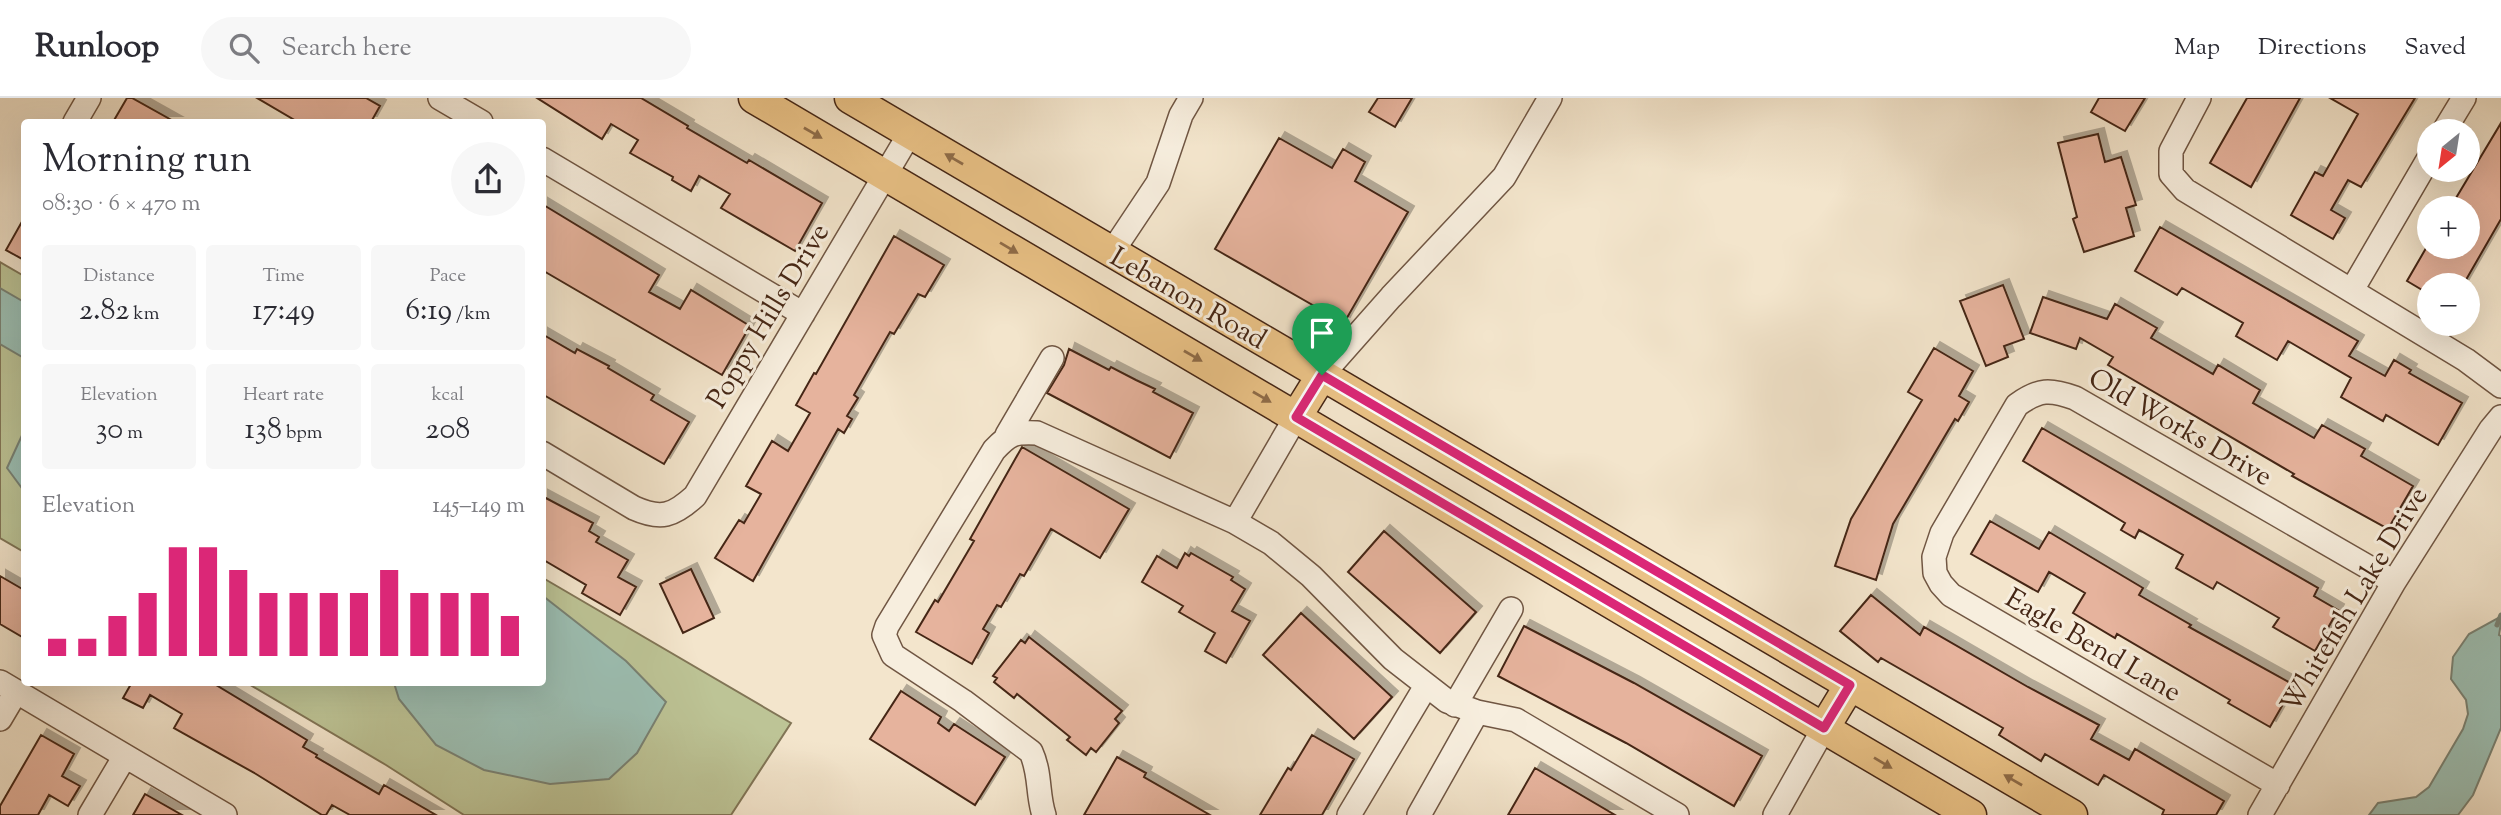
<!DOCTYPE html>
<meta charset="utf-8">
<style>
body{margin:0;font-family:"Sorts Mill Goudy",serif;background:#f7f7f7;color:#2b2b33;height:100vh;display:flex;flex-direction:column;font-size:26px;white-space:nowrap}
*{box-sizing:border-box;margin:0}
p{font-size:23px;color:#7c7c81}
.icon{flex:none;width:38px;height:38px;fill:none;stroke:currentColor;stroke-width:2;stroke-linecap:round;stroke-linejoin:round}
.map{position:relative;flex:1;overflow:hidden}
.sheet{position:absolute;left:21px;top:21px;width:525px;height:567px;display:flex;flex-direction:column;background:#fff;border-radius:7px;box-shadow:0 7px 28px #0002}
.sheet>*{flex:none}
.needle{width:46px;rotate:210deg}
.buttons{position:absolute;left:2417px;top:21px;display:grid;gap:14px}
.buttons a{display:grid;place-items:center;width:63px;height:63px;border-radius:50%;background:#fff;box-shadow:0 7px 28px #0002;font-size:35px}
.pin{position:absolute;display:grid;place-items:center;width:60px;height:60px;color:#fff;margin:-72px -30px;border-radius:50% 50% 50% 0;rotate:-45deg;box-shadow:0 0 7px #0007}
.pin .icon{rotate:45deg}
.round{display:grid;place-items:center;flex:none;width:74px;height:74px;border-radius:37px;background:#f7f7f7}
.head{display:flex;align-items:center;justify-content:space-between;height:119px;padding:0 21px}
h1{font-size:38px;font-weight:600;line-height:52px}
.stats{display:grid;grid-template-columns:repeat(3,1fr);gap:10px;height:119px;padding:7px 21px}
.stats div{display:grid;align-content:center;border-radius:7px;background:#f7f7f7;text-align:center}
.stats b{font-size:30px;font-weight:600}
.stats small{font-size:19px;font-weight:400}
.stats p{font-size:19px}
.chart{height:196px;padding:14px 21px}
.chart p{display:flex;justify-content:space-between}
.chart svg{width:100%;height:126px;margin-top:7px;stroke:#db2777;stroke-width:6}
header{display:flex;align-items:center;gap:42px;box-sizing:border-box;height:98px;padding:0 35px;background:#fff;border-bottom:2px solid #e1e1e2}
header strong{font-size:33px}
nav{display:flex;gap:38px;margin-inline-start:auto;font-size:24px}
.search{width:490px;height:63px;background:#f7f7f7;display:flex;align-items:center;gap:18px;box-sizing:border-box;padding:0 24px;border-radius:38px;color:#7c7c81;font-size:26px}
.map>svg:first-child{display:block}
</style>
<header>
<strong>Runloop</strong>
<div class="search"><svg class="icon" aria-label="search" viewBox="0 0 24 24"><circle cx="10" cy="10" r="6"/><path d="M15 15l6 6"/></svg>Search here</div>
<nav><a>Map</a><a>Directions</a><a>Saved</a></nav>
</header>
<div class="map">
<svg width="2501" height="717" viewBox="0 0 2501 717">
<defs>
<filter id="shadow"><feDropShadow dx="6" dy="-6" stdDeviation="0" flood-color="#0004"/></filter>
</defs>
<rect width="100%" height="100%" fill="#f3e5cc"/>
<filter id="stains"><feTurbulence type="fractalNoise" baseFrequency=".00286" numOctaves="4"/><feColorMatrix values="0 0 0 0 .2 0 0 0 0 .09 0 0 0 0 .02 0 0 0 .5 -.17"/></filter>
<radialGradient id="worn" r=".72"><stop offset=".6" stop-color="#630" stop-opacity="0"/><stop offset="1" stop-color="#630" stop-opacity=".3"/></radialGradient>
<path fill="#bdc496" stroke="#817556" stroke-width="2" d="M0 164 24 178V454L0 440Z
M543 480 791 625 731 717H464L386 667 247 585 542 584Z"/>
<path fill="#9cbfb3" stroke="#798274" stroke-width="2" d="M0 190 24 204V260L0 246Z
M24 333V393L7 370Z
M543 498 626 563 666 604 637 655 609 681 550 686 484 672 436 647 399 601 394 585 542 584Z
M2498 520 2501 525 2499 537 2501 538V630L2473 697 2458 717H2369L2378 705 2416 699 2429 689 2463 631 2468 616 2466 602 2451 581 2453 559 2469 536Z"/>
<g fill="none" stroke-linecap="round" stroke-linejoin="round">
<path stroke="#798274" stroke-width="5" d="M2497 527 2501 517"/>
</g>
<path fill="#e6b39d" stroke="#452615" stroke-width="2" filter="url(#shadow)" d="M127 0H132L175 24H113Z
M257 0H366L380 8 371 24H298Z
M537 0H641L688 28 687 30 747 65 749 62 822 105 795 153 721 110 730 96 699 78 691 93 672 82 673 79 630 55 638 42 611 26 602 41Z
M1378 0H1412L1395 29 1369 14Z
M2099 0H2145L2125 33 2091 14Z
M2247 0H2300L2251 89 2210 65Z
M2330 0H2415L2361 89 2348 82 2331 112 2345 120 2333 141 2291 117 2315 74 2323 78 2358 16Z
M2501 25V121L2463 187H2429V196L2407 183 2429 145V149H2468V110H2450Z
M2098 36 2105 64 2121 59 2136 107 2126 110 2134 138 2084 154 2073 121 2077 119 2058 45Z
M1279 40 1332 70 1343 51 1365 64 1355 83 1408 114 1344 225 1215 151Z
M542 106 659 177 649 194 680 211 691 192 750 228 722 277 542 172Z
M24 120V162L6 152Z
M2160 129 2358 243 2349 258 2385 278 2394 262 2411 272 2409 275 2462 305 2438 347 2386 317 2383 323 2341 299 2351 280 2288 243 2277 262 2236 238 2243 225 2182 190 2177 197 2135 173Z
M894 138 944 167 925 199 918 196 894 236 890 234 854 297 858 300 847 318 852 321 844 335 838 331 753 483 715 460 739 422 744 425 761 396 746 388 772 343 788 353 810 315 796 307 814 275 816 276Z
M2003 187 2024 241 2004 248 2008 259 1986 268 1960 203Z
M2043 199 2107 221 2115 206 2157 230 2151 240 2213 276 2218 267 2260 292 2253 305 2314 340 2322 327 2365 351 2361 358 2413 388 2388 431 2292 378 2294 376 2108 267 2113 259 2080 240 2076 251 2030 235Z
M542 236 575 255 577 251 609 268 608 270 654 297 651 302 689 324 664 366 542 296Z
M1934 250 1973 273 1959 298 1969 304 1958 323 1955 321 1893 426 1876 482 1835 468 1851 421 1922 302 1908 294Z
M1069 251 1109 272 1111 269 1136 282 1155 291 1153 294 1193 315 1170 360 1047 295 1064 267Z
M2042 330 2318 490 2314 498 2338 512 2315 553 2273 529 2279 520 2217 484 2213 491 2176 470 2183 457 2139 432 2135 440 2121 432 2125 425 2023 363Z
M1022 349 1129 411 1100 460 1051 431 1024 478 1020 476 1001 509 997 507 983 531 989 535 972 566 916 534 935 502 938 504 974 443 970 441Z
M542 398 593 425 589 433 599 439 596 444 628 462 618 479 636 489 620 517 582 495 586 487 542 461Z
M1990 423 2039 451 2049 434 2143 490 2139 497 2191 527 2189 529 2294 587 2270 629 2228 605 2230 602 2117 536 2115 540 2073 515 2085 495 2049 474 2038 494 1971 456Z
M1384 433 1476 514 1440 555 1348 474Z
M1185 455 1189 458 1191 455 1233 479 1231 482 1245 491 1232 513 1250 523 1226 565 1205 553 1215 535 1179 514 1183 508 1142 484 1157 458 1177 470Z
M691 471 714 520 683 535 660 486Z
M0 478 24 492V540L0 526Z
M1871 497 1920 537 1924 529 2028 589 2099 627 2091 641 2129 662 2135 651 2224 703 2216 717H2162L2164 712 2104 677 2098 687 2045 656 2041 663 1999 637 2003 630 1881 560 1878 564 1840 533Z
M1301 515 1392 599 1354 641 1263 557Z
M1524 528 1634 585 1762 658 1734 708 1626 645 1498 578Z
M1029 539 1122 613 1115 621 1119 625 1096 654 1091 650 1086 657 1067 642 1070 639 1017 596 1014 600 994 584 997 580 993 578 1021 542 1025 545Z
M128 584H211L307 642 303 649 317 657 316 659 379 696 384 687 436 717H350L332 707 326 717H322L256 676 174 630 182 616 150 597 143 610 123 600 131 586Z
M901 593 941 619 938 625 949 633 954 626 1005 659 975 707 870 641Z
M41 637 74 656 62 678 80 688 68 708 49 697 38 717H0V708Z
M1312 637 1354 661 1322 717H1260L1288 670 1291 672Z
M1117 659 1146 675 1144 679 1210 717H1084Z
M1535 670 1615 717H1508Z
M145 696 182 717H133Z"/>
<g fill="none" stroke-linecap="round" stroke-linejoin="round">
<defs>
<path id="minor" d="M440 0 481 24
M2199 0 2171 53V76L2185 92 2466 262 2501 288
M75 24 89 0
M2444 33 2464 0
M542 61 803 216
M1112 154 1158 85 1181 17 1191 0
M2352 192 2429 60
M1322 277 1391 199 1504 79 1550 0
M1007 337 1052 260
M542 355 634 410C661 422 673 418 695 398L910 35
M1235 424 1296 319
M0 584 225 717
M1455 607 1511 511
M0 621 16 594
M2278 687 1951 497 1941 486 1935 475 1934 459 1942 435 2017 307C2039 291 2050 291 2075 300L2394 484
M90 717 125 658
M1044 717C1037 696 1041 676 1031 654L963 603 893 557 884 537 887 528 994 352C1010 335 1014 334 1037 335L1235 424 1271 445 1311 478 1393 561 1447 603 1477 614 1516 622 1677 717
M1349 717 1426 588
M1419 717 1477 614
M1775 717 1824 630
M2260 717 2394 484 2491 331 2501 319"/>
<path id="major" d="M754 0 1971 717
M850 0 2072 717
M1296 319 1322 277
M1824 630 1850 587"/>
</defs>
<use href="#minor" stroke="#705643" stroke-width="26"/>
<use href="#major" stroke="#452615" stroke-width="33"/>
<use href="#minor" stroke="#f7eede" stroke-width="23"/>
<use href="#major" stroke="#eac286" stroke-width="30"/>
</g>
<defs><path id="oneway-solid" d="M-6-.8H1V-3.2L6.5 0L1 3.2V.8H-6Z" transform="scale(1.75)"/></defs>
<g fill="#8f6c48">
<use href="#oneway-solid" transform="translate(813 35) rotate(30)"/>
<use href="#oneway-solid" transform="translate(954 61) rotate(-150)"/>
<use href="#oneway-solid" transform="translate(1009 150) rotate(31)"/>
<use href="#oneway-solid" transform="translate(1193 258) rotate(30)"/>
<use href="#oneway-solid" transform="translate(1262 299) rotate(30)"/>
<use href="#oneway-solid" transform="translate(1883 665) rotate(31)"/>
<use href="#oneway-solid" transform="translate(2013 682) rotate(-150)"/>
</g>
<g fill="none" stroke-linecap="round" stroke-linejoin="round">
<defs>
<path id="route" d="M1322 277 1850 587 1824 630 1296 319Z"/>
</defs>
<use href="#route" stroke="#fff" stroke-width="14"/>
<use href="#route" stroke="#db2777" stroke-width="9"/>
</g>
<g text-anchor="middle" stroke-width="6" stroke-linejoin="round" paint-order="stroke">
<g font-size="28" fill="#452615" stroke="#f7eede">
<text transform="translate(1189 199) rotate(30)" y="10">Lebanon Road</text>
<text transform="translate(767 217) rotate(-59)" y="10">Poppy Hills Drive</text>
<text transform="translate(2181 328) rotate(30)" y="10">Old Works Drive</text>
<text transform="translate(2353 501) rotate(-59)" y="10">Whitefish Lake Drive</text>
<text transform="translate(2094 546) rotate(30)" y="10">Eagle Bend Lane</text>
</g>
</g>
<rect width="100%" height="100%" filter="url(#stains)"/>
<rect width="100%" height="100%" fill="url(#worn)"/>
</svg>
<div class="buttons">
<a><svg class="needle" viewBox="-14 -14 28 28"><path d="M0-13l5 13h-10z" fill="#e53935"/><path d="M0 13l5-13h-10z" fill="#7c7c81"/></svg></a>
<a>+</a>
<a>−</a>
</div>
<div class="pin" style="left:1322px;top:277px;background:#1e9e55"><svg class="icon" aria-label="arrive" viewBox="0 0 24 24"><path d="M6 21V4h12l-3 4 3 4H6"/></svg></div>
<section class="sheet">
<div class="head"><div><h1>Morning run</h1><p>08:30 · 6 × 470 m</p></div><a class="round"><svg class="icon" aria-label="share" viewBox="0 0 24 24"><path d="M12 15V3M7 8l5-5 5 5M5 13v7h14v-7"/></svg></a></div>
<div class="stats">
<div><p>Distance</p><b>2.82<small> km</small></b></div>
<div><p>Time</p><b>17:49</b></div>
<div><p>Pace</p><b>6:19<small> /km</small></b></div>
</div>
<div class="stats">
<div><p>Elevation</p><b>30<small> m</small></b></div>
<div><p>Heart rate</p><b>138<small> bpm</small></b></div>
<div><p>kcal</p><b>208</b></div>
</div>
<div class="chart"><p><span>Elevation</span>145–149 m</p>
<svg viewBox="0 0 160 44" preserveAspectRatio="none"><path d="M5 44V38M15 44V38M25 44V30M35 44V22M45 44V6M55 44V6M65 44V14M75 44V22M85 44V22M95 44V22M105 44V22M115 44V14M125 44V22M135 44V22M145 44V22M155 44V30"/></svg>
</div>
</section>
</div>
